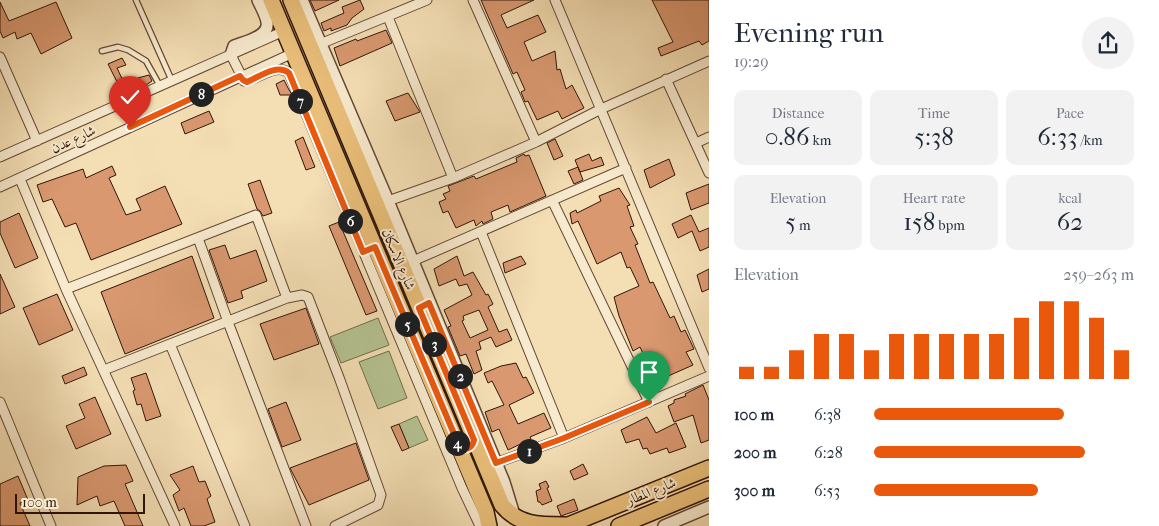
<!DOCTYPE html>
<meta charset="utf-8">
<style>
body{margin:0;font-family:"IM FELL French Canon",Amiri,serif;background:#f2f2f3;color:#1f2937;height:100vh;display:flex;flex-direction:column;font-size:19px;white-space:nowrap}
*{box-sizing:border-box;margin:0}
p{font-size:16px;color:#747a83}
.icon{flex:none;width:28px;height:28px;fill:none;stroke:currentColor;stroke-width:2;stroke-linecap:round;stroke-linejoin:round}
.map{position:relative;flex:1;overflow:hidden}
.side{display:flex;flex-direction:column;background:#fff;width:450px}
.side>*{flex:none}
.scale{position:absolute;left:15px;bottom:12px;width:130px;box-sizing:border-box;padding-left:5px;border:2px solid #311609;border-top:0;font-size:14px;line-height:18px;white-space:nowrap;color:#311609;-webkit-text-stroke:4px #f8eace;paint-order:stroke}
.pin{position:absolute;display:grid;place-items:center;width:42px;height:42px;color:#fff;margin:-51px -21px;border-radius:50% 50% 50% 0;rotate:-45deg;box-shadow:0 0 5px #0007}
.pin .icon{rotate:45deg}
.km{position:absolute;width:25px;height:25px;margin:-12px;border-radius:50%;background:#222;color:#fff;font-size:14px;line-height:25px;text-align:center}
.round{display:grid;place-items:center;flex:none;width:52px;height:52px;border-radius:26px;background:#f2f2f3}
.headline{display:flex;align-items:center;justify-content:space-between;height:85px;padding:0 25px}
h1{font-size:28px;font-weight:600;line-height:38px}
.stats{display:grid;grid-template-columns:repeat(3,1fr);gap:8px;height:85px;padding:5px 25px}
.stats div{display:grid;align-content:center;border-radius:10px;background:#f2f2f3;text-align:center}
.stats b{font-size:25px;font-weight:600}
.stats small{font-size:14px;font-weight:400}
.stats p{font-size:14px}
.chart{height:140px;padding:10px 25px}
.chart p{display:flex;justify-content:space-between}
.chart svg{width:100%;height:90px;margin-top:5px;stroke:#ea580c;stroke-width:6}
ul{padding:0 25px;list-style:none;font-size:16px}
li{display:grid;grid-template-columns:80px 60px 1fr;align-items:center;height:38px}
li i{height:12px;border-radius:6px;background:#ea580c}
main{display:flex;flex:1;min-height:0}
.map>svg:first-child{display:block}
</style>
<main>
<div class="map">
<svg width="709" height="526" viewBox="0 0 709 526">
<rect width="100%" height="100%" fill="#f4deb4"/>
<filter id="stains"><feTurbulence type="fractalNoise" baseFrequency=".004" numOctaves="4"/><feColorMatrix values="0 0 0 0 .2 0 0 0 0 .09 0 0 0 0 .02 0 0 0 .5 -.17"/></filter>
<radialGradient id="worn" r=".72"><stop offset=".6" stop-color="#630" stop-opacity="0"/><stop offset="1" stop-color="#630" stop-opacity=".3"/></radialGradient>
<path fill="#b5c292" stroke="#736c4e" d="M378 318 389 345 341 363 330 337Z
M389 351 407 398 378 409 359 362Z
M417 416 428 440 409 448 399 424Z"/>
<path fill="#d99870" stroke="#311609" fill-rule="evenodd" d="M310 0H339L315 11Z
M360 0 364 9 352 18 347 25 331 31V28L324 31 321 23 344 13 342 7Z
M481 0H534L501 15 507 28 538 15 546 32 524 42 532 61 555 51 557 70 560 69 566 89 572 85 584 108 562 119 558 111 537 120 528 101 525 102 521 92 525 90 517 72 513 74Z
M652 0H709V41L702 45 699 41 661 56 658 48 673 42Z
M0 2 9 21 56 2 72 38 41 54 31 33 17 39 15 32 3 38 0 31Z
M386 30 392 43 340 66 334 48 356 39 357 41Z
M122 58 126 65 117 68 125 85 138 78 149 75 152 81 143 87 142 83 128 90 129 93 124 95 123 93 117 96 114 91 120 88 108 64Z
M284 80 288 88 292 95H280L276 84Z
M408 93 420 112 395 121 386 101Z
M209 111 214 122 185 134 181 123Z
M303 137 315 167 306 170 295 141Z
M555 139 563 156 554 160 547 143Z
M524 154 525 156 529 155 546 196 510 212 508 205 491 212 493 219 483 224 482 221 476 226 474 220 456 228 448 211 443 213 439 202 446 199 443 194 450 191 448 186 474 176 476 179 517 162 516 158Z
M589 154 592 161 601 157 604 165 580 172 575 160Z
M669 159 675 175 650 188 644 170Z
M112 166 116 175 109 178 126 215 141 210 136 199 165 186 182 224 91 260 76 223 65 227 52 199 43 202 37 185 83 169 86 178Z
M578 167 583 180 574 184 568 171Z
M260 180 272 213 263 216 260 211 257 209 248 184Z
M709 184V203L691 210 686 193Z
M619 188 630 205 627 206 634 226 630 227 638 244 635 245 650 283 653 282 670 318 674 316 681 332 685 330 694 349 686 352 693 365 666 377V380L657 384 640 347 633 351 619 316 614 297 639 286 630 267 627 268 621 252 597 264 578 221 572 224 570 213 576 210 577 213 601 201 599 196Z
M19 213 38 258 15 268 0 233V222Z
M691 215 699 232 709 228V247L700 251 692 231 678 238 672 224Z
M339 222 377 311 366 315 329 226Z
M225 245 230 259 256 250 267 281 241 291 243 298 228 303 209 250Z
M192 256 214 318 125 354 101 292Z
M457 256 464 276 473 272 486 295 488 294 493 304 488 307 499 332 507 329 512 340 496 347 491 337 479 342 481 349 476 351 482 370 474 374 466 354 460 356 448 327 451 326 444 310 472 295 467 284 459 286 456 279 439 286 434 269ZM479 310 488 330 470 338 462 321 464 320 463 316Z
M521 256 526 264 505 273 503 263Z
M709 269V289L702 292 697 275Z
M0 274 15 307 0 314Z
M57 294 73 330 39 345 23 308Z
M306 308 319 344 274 360 260 324Z
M516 363 523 378 526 377 534 393 509 405 518 424 544 413 551 428 530 437 531 439 508 450 499 429 492 432 485 412 504 405 492 381 488 383 484 373 501 366Z
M84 367 87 375 65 384 62 376Z
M146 373 161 416 146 421 141 404 137 405 133 391 135 390 131 378Z
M703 385 709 400V440L701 443 693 415 674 422 668 406 674 403V400L686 396 685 394Z
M95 397 111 434 76 449 66 426 85 418 79 404Z
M286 402 301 440 282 447 268 409Z
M647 417 656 433 676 423 686 447 669 453 667 448 650 454 647 448 643 449 639 439 626 443 621 430Z
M399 424 409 448 402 451 391 427Z
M356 443 369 480 309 505 290 468Z
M583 464 588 474 574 480 570 471Z
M126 465 133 481 125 484 143 526H125L114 501 100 506 97 496 77 505 78 477 104 466Z
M193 466 199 482 205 481 211 496 207 499 215 522 204 526H191L184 508 179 511 173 495 180 490 170 475Z
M18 476 28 500 20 503 30 526H0V484Z
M546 481 549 487 547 488 552 501 542 505 540 502H538L536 491 541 489 539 484Z
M574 499 578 510 561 516 557 506Z"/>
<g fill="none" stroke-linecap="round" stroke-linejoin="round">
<defs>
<path id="service" d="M136 0 172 81
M102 51 118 47 128 50 146 61 160 86"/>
<path id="minor" d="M473 0 536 142
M555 0 709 368
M388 17 453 178
M320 44 427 0
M231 55 244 81C258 80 276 62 289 73L462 488 480 526
M0 57 37 141
M666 79 709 173
M696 143 709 137
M0 157 284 31
M20 179 66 289 175 526
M0 187 293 53
M552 200 649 402
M388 201 453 178 536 142 601 109 709 61
M481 232 564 438
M198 238 228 322 306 526
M413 261 626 168
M66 289 256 215 287 298
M170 344 245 526
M104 370 287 298 302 295 308 297 340 380 381 495 378 505 335 526
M0 402 51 526
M496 463 564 438 709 376"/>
<path id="tertiary" d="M302 0 388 201 504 482 515 518
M231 55 234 46C244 42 270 37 267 22 266 15 261 7 258 0
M664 526 709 507"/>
<path id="primary" d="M271 0 486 512 489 526
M291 0 502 505C519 526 541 525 568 525
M566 526 709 468
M619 526 709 489"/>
</defs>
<use href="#service" stroke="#624834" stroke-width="7"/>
<use href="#minor" stroke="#624834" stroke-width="11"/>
<use href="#tertiary" stroke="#624834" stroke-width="14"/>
<use href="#primary" stroke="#311609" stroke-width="18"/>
<use href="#service" stroke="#f8eace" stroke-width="4.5"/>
<use href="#minor" stroke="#f8eace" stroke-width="9"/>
<use href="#tertiary" stroke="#f8eace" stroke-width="11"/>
<use href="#primary" stroke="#eabf7a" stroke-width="15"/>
</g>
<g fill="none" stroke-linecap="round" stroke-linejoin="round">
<defs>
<path id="route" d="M130 127 240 76 243 80 247 82C259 77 277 63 289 73L363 252 375 247 460 448C467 450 472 448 474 440L419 308 429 303 496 463 564 438 649 402"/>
</defs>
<use href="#route" stroke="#fff" stroke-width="10"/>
<use href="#route" stroke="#ea580c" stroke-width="6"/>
</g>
<g text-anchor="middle" stroke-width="4" stroke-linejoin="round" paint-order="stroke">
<g font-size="14" fill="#311609" stroke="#f8eace">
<text transform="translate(73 139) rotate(-25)" y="5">شارع عدن</text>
<text transform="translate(399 259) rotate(67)" y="5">شارع الاسكان</text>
<text transform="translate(651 491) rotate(-22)" y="5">شارع المطار</text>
</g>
</g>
<rect width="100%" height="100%" filter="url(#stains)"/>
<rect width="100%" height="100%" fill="url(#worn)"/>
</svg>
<div class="scale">100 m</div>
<div class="pin" style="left:649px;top:402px;background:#1e9e55"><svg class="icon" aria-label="arrive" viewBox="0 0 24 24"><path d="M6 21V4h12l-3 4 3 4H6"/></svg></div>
<div class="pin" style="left:130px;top:127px;background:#d93025"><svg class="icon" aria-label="check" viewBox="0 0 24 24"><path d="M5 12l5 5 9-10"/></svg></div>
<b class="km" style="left:529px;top:451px">1</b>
<b class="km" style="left:460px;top:376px">2</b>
<b class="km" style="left:434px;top:344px">3</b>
<b class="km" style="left:457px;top:443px">4</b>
<b class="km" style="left:407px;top:324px">5</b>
<b class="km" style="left:350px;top:221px">6</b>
<b class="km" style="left:300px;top:101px">7</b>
<b class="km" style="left:201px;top:94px">8</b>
</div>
<section class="side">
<div class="headline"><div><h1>Evening run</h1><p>19:29</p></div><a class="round"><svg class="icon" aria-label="share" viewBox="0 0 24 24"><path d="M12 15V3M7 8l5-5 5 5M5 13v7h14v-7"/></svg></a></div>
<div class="stats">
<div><p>Distance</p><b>0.86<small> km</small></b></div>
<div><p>Time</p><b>5:38</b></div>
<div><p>Pace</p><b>6:33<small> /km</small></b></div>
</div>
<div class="stats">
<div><p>Elevation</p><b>5<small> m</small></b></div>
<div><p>Heart rate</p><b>158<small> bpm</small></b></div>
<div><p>kcal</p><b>62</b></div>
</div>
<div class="chart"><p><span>Elevation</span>259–263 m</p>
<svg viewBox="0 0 160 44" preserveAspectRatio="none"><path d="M5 44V38M15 44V38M25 44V30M35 44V22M45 44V22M55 44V30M65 44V22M75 44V22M85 44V22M95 44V22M105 44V22M115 44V14M125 44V6M135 44V6M145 44V14M155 44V30"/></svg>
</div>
<ul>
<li><b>100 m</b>6:38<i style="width:73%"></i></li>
<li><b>200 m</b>6:28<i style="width:81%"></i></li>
<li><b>300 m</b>6:53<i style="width:63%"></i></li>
</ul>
</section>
</main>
